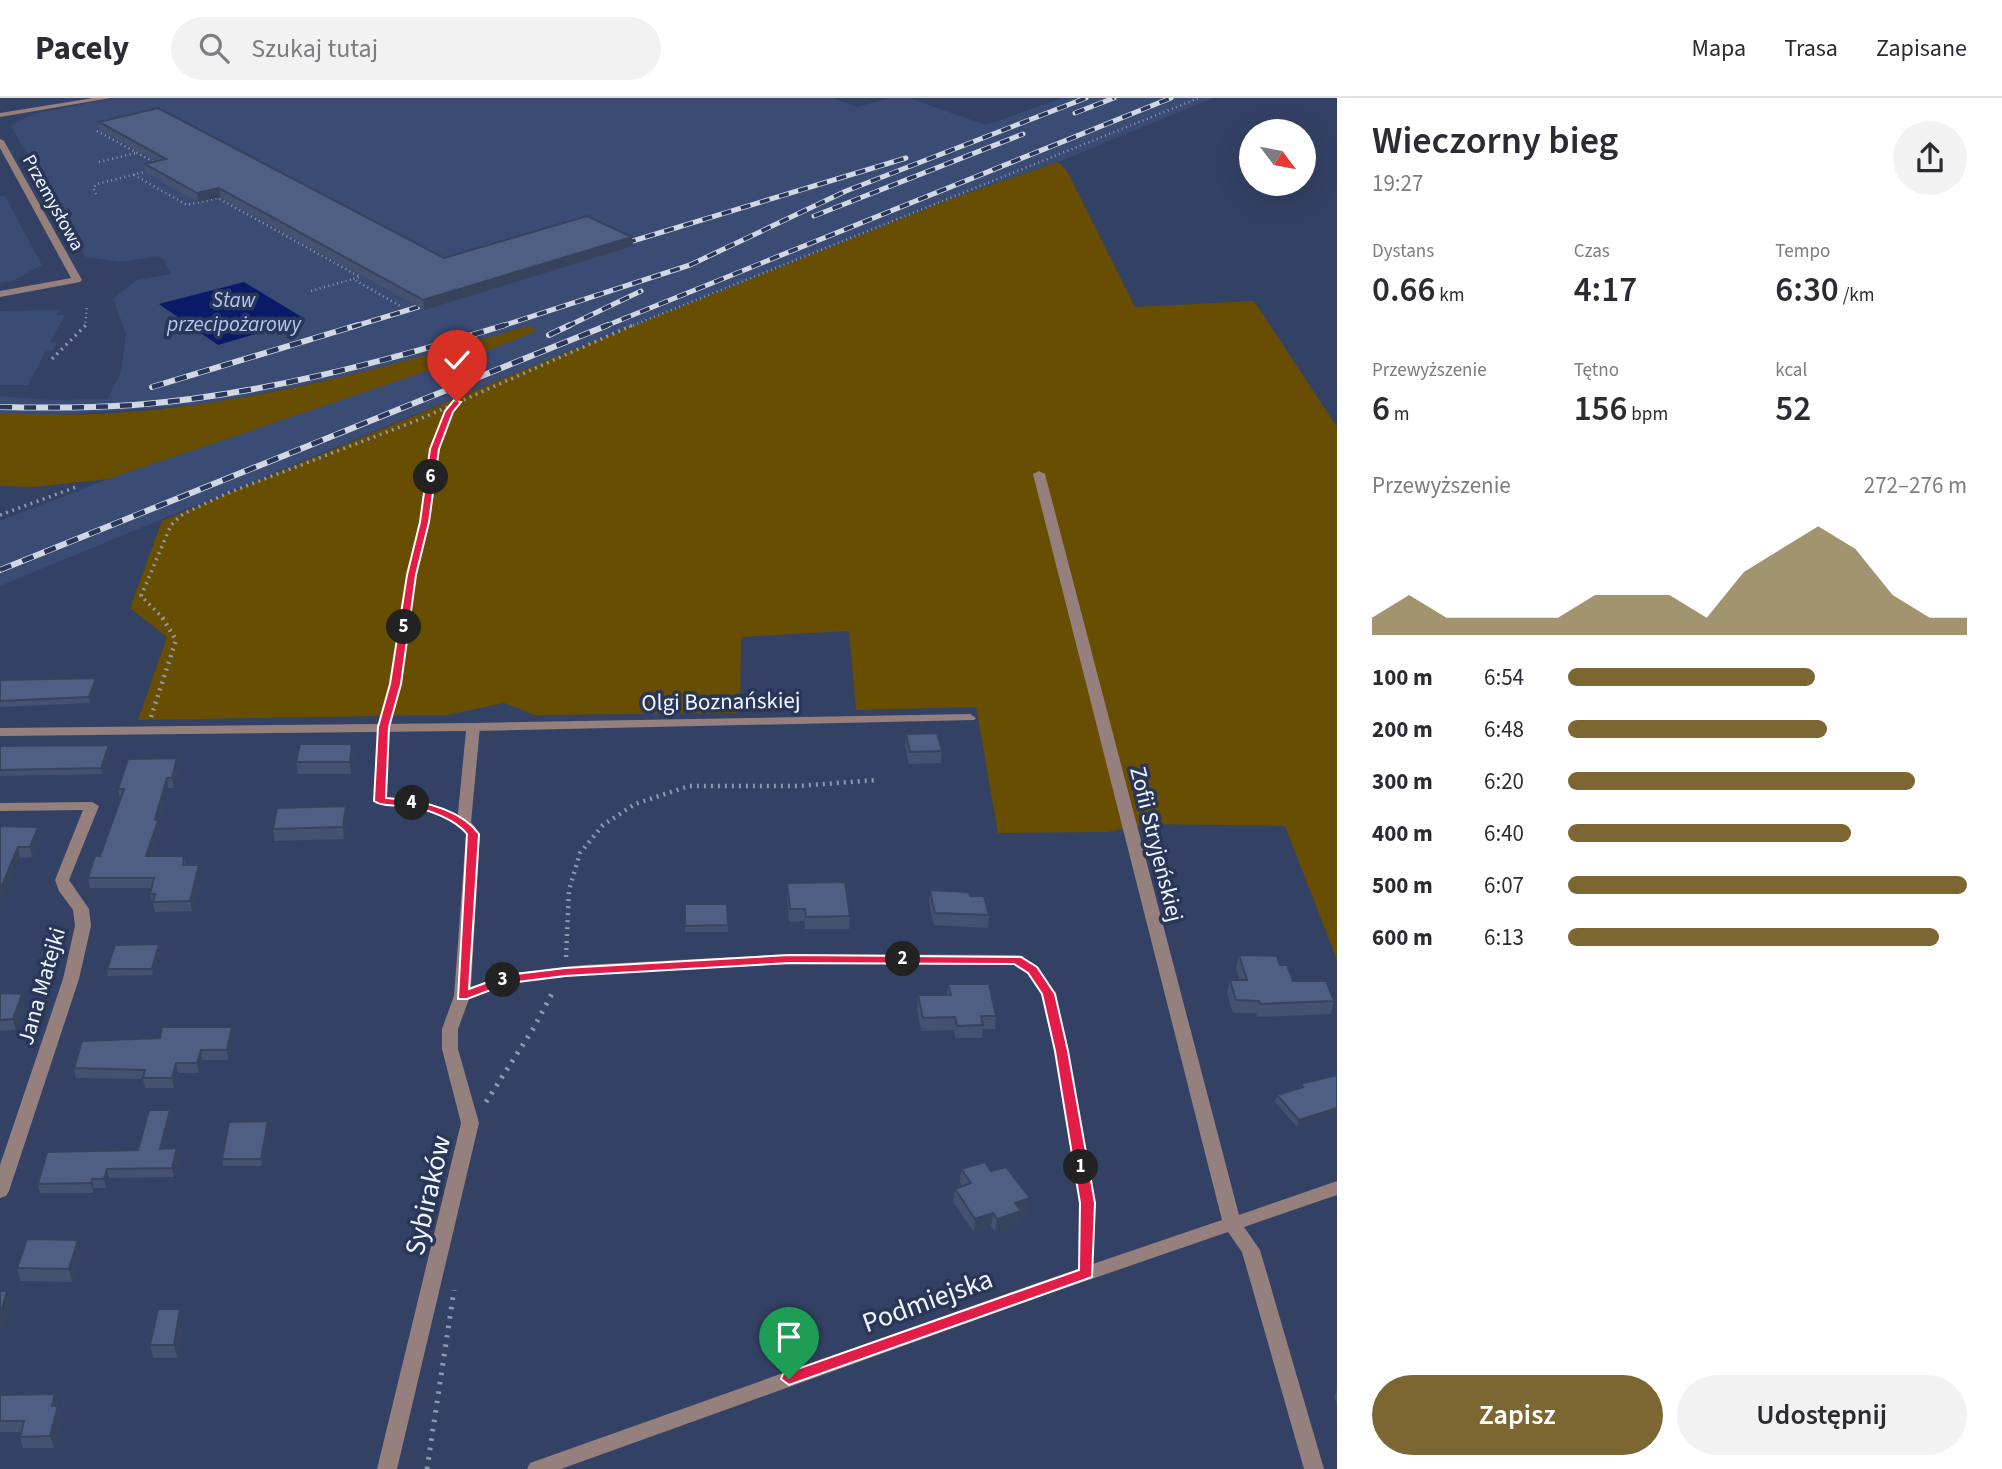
<!DOCTYPE html>
<html lang="pl">
<meta charset="utf-8">
<style>
body{margin:0;font-family:"Source Sans 3",sans-serif;background:#f2f2f3;color:#2b2b33;height:100vh;display:flex;flex-direction:column;font-size:26px;white-space:nowrap}
*{box-sizing:border-box;margin:0}
p{font-size:23px;color:#7c7c81}
.icon{flex:none;width:38px;height:38px;fill:none;stroke:currentColor;stroke-width:2;stroke-linecap:round;stroke-linejoin:round}
.map{position:relative;flex:1;overflow:hidden}
.sheet{display:flex;flex-direction:column;background:#fff;width:665px}
.sheet>*{flex:none}
.needle{width:46px;rotate:122deg}
.buttons{position:absolute;left:1239px;top:21px;display:grid;gap:14px}
.buttons a{display:grid;place-items:center;width:77px;height:77px;border-radius:50%;background:#fff;box-shadow:0 7px 28px #0002;font-size:35px}
.pin{position:absolute;display:grid;place-items:center;width:60px;height:60px;color:#fff;margin:-72px -30px;border-radius:50% 50% 50% 0;rotate:-45deg;box-shadow:0 0 7px #0007}
.pin .icon{rotate:45deg}
.km{position:absolute;width:35px;height:35px;margin:-18px;border-radius:50%;background:#222;color:#fff;font-size:19px;line-height:35px;text-align:center}
.round{display:grid;place-items:center;flex:none;width:74px;height:74px;border-radius:37px;background:#f2f2f3}
.overview{display:flex;align-items:center;justify-content:space-between;height:119px;padding:0 35px}
h1{font-size:38px;font-weight:600;line-height:52px}
.figures{display:grid;grid-template-columns:repeat(3,1fr);gap:10px;height:119px;padding:7px 35px}
.figures div{display:grid;align-content:center}
.figures b{font-size:35px;font-weight:600}
.figures small{font-size:19px;font-weight:400}
.figures p{font-size:19px}
.chart{height:196px;padding:14px 35px}
.chart p{display:flex;justify-content:space-between}
.chart svg{width:100%;height:126px;margin-top:7px;fill:#7c6733;opacity:.7}
.button{display:flex;gap:14px;margin-top:auto;padding:14px 35px}
.button a{flex:1;height:80px;border-radius:42px;background:#7c6733;color:#fff;font-size:28px;font-weight:600;line-height:80px;text-align:center}
.button a+a{background:#f2f2f3;color:#2b2b33}
ul{padding:0 35px;list-style:none;font-size:23px}
li{display:grid;grid-template-columns:112px 84px 1fr;align-items:center;height:52px}
li i{height:18px;border-radius:9px;background:#7c6733}
header{display:flex;align-items:center;gap:42px;box-sizing:border-box;height:98px;padding:0 35px;background:#fff;border-bottom:2px solid #e1e1e2}
header strong{font-size:33px}
nav{display:flex;gap:38px;margin-inline-start:auto;font-size:24px}
.search{width:490px;height:63px;background:#f2f2f3;display:flex;align-items:center;gap:18px;box-sizing:border-box;padding:0 24px;border-radius:38px;color:#7c7c81;font-size:26px}
main{display:flex;flex:1;min-height:0}
.map>svg:first-child{display:block}
</style>
<header>
<strong>Pacely</strong>
<div class="search"><svg class="icon" aria-label="search" viewBox="0 0 24 24"><circle cx="10" cy="10" r="6"/><path d="M15 15l6 6"/></svg>Szukaj tutaj</div>
<nav><a>Mapa</a><a>Trasa</a><a>Zapisane</a></nav>
</header>
<main>
<div class="map">
<svg width="1337" height="1371" viewBox="0 0 1337 1371">
<rect width="100%" height="100%" fill="#334164"/>
<path fill="#3a4b74" d="M116 0H833L857 9 890 0H909L986 27 1062 0H1213L1058 64 951 101 538 266 0 488V423L108 381 399 281 528 229 388 270 209 306 38 318 0 315V298L50 302 107 301 121 275 126 236 113 200 137 182 171 176 164 162 158 158 122 164 86 159 11 28 32 16Z
M0 98H5L42 167 12 183 0 185Z
M60 212 57 217H65L50 244 57 245 52 253H46L28 287H0V213Z"/>
<path fill="#684e00" d="M1058 64 1067 73 1135 209 1254 203 1337 329V862L1285 728 1150 726 1108 734 998 735 976 609 856 612 849 533 741 539 740 615 535 617 504 605 447 617 138 622 167 539 130 510 162 423 538 266 951 101Z
M529 228 537 233 489 252 108 381 35 389 0 388V315C181 327 357 278 529 228Z"/>
<path fill="#091a69" d="M244 184 305 221 218 247 159 206Z"/>
<g fill="none" stroke-linecap="round" stroke-linejoin="round">
<path stroke="#8e97ad" stroke-width="2.5" stroke-dasharray="1 3.5" stroke-linecap="butt" d="M97 33 156 65
M99 64 136 55
M134 77 187 107 218 100 360 179 353 181 402 209
M96 96 93 90 97 86 152 72
M311 193 353 181
M85 229 87 207
M629 229 1199 0"/>
<path stroke="#8e97ad" stroke-width="3.5" stroke-dasharray="2 4.5" stroke-linecap="butt" d="M52 261 86 227
M0 417 76 389
M164 521 141 498 171 427 183 416 228 395 418 322 633 227
M405 521C410 488 419 457 425 425 433 382 431 342 456 305"/>
<path stroke="#8e97ad" stroke-width="4.5" stroke-dasharray="2 5" stroke-linecap="butt" d="M387 615 405 519
M151 619 176 542 162 519
M382 645 380 703 415 706 447 718
M566 859 569 792 580 755 603 727 635 706 689 688H797L877 682
M1030 871 1047 894"/>
<path stroke="#8e97ad" stroke-width="5" stroke-dasharray="2.5 7" stroke-linecap="butt" d="M1046 892 1062 953 1087 1105V1157
M486 1004 533 931 554 892
M427 1371 454 1192"/>
<path fill="#96807d" fill-rule="evenodd" d="M970 616 976 620 974 622 473 633 467 629 473 625Z"/>
<path fill="#96807d" fill-rule="evenodd" d="M93 0H111L0 19V15Z
M0 41 4 43 82 182 80 184 0 199V193L71 180 0 50Z
M1039 373 1045 376 1239 1117 1337 1083V1097L1244 1129 1260 1152 1324 1371H1304L1242 1154 1228 1134 1048 1196 561 1371H527L530 1365 1034 1186 1222 1122 1033 376Z
M473 625 480 629 471 724 480 736 471 889 507 876 583 867 790 856 1017 857 1023 858 1025 862 1023 866 1017 867 790 866 583 877 509 886 469 901 458 931V951L479 1025 397 1371H377L461 1025 442 951V931L454 898 466 736 457 725 466 633 0 638V630Z
M92 704 99 708 69 782 89 811 91 828 79 881 9 1093 6 1098 0 1100V1067L63 881 75 828 73 812 59 793 55 782 83 712 0 713V705Z"/>
<defs>
<path id="rail-far1" d="M1075 15 1114 0
M814 118 1023 36
M626 145 906 60
M352 229 418 209
M499 229 690 167 846 93 1086 0
M566 229 641 193
M603 229 1171 0"/>
<path id="rail" d="M549 237 570 227
M152 289 358 227
M0 309C45 310 89 310 134 307 260 297 384 264 505 227
M0 472 608 227"/>
</defs>
<use href="#rail-far1" stroke="#d2d7e4" stroke-width="5"/>
<use href="#rail" stroke="#d2d7e4" stroke-width="6"/>
<use href="#rail-far1" stroke="#293658" stroke-width="3.5" stroke-dasharray="10" stroke-linecap="butt"/>
<use href="#rail" stroke="#293658" stroke-width="4.5" stroke-dasharray="12" stroke-linecap="butt"/>
</g>
<path fill="#445171" d="M99 24 444 160 632 139 633 148 424 212 220 99 198 104 146 75 145 66 156 63 100 32Z
M0 582 97 586 90 605 0 609Z
M906 636 942 653 941 665 909 666 905 648Z
M352 646 354 658 351 676H298L296 664Z
M109 647 110 653 102 676 0 678V648Z
M179 669 174 690H168L158 726 160 733 151 758H184L186 767 201 777 192 813 155 814 150 796 152 790H90L88 780 100 758 120 701 118 691Z
M346 708 347 721 344 741 274 743 273 731Z
M0 728 38 729 40 739 32 759 20 760Z
M787 785 850 818 849 831H805L804 823 789 824 787 797Z
M930 792 989 817 988 830 934 827 929 804Z
M685 806 728 827V834H685Z
M160 853 153 877 108 878 107 871Z
M1239 857 1280 867 1293 883 1334 903 1331 916 1257 919 1256 915H1233L1227 895 1230 882H1240L1236 870Z
M948 886 996 918 995 931H983L982 940H955L954 932 921 933 917 910 918 897H947Z
M0 895 25 906 16 932 0 933Z
M234 939 228 962H202L199 975H178L174 990H145L143 981 76 980 74 970 160 940Z
M1337 977 1297 1029 1275 1004 1277 997 1299 990 1300 986Z
M170 1012 172 1021 164 1050 179 1059 174 1079 109 1080 106 1090H94L93 1095H40L38 1086 138 1052Z
M269 1030 262 1068H223L222 1061Z
M961 1071 991 1073 1028 1114 1020 1116 1019 1126 995 1134 991 1128 974 1134 953 1104 955 1091 962 1088 960 1084Z
M81 1155 72 1184 21 1183 17 1170Z
M183 1224 177 1260H153L150 1247Z
M1337 1291V1307L1334 1299Z
M55 1296 62 1320 54 1350H23L20 1339 21 1334H0V1297Z"/>
<path fill="#37425c" d="M219 90 220 99 198 104 197 95Z
M632 139 633 148 424 212 423 202Z
M96 580 97 586 90 605 89 599Z
M352 646 354 658 351 676 350 664Z
M109 647 110 653 102 676 101 670Z
M177 660 179 669 174 690 172 680Z
M167 680 168 690 158 726 160 733 148 768 146 758Z
M346 708 347 721 344 741 343 729Z
M38 729 40 739 32 759 30 749Z
M18 749 20 760 0 809V792Z
M199 767 201 777 192 813 190 803Z
M159 846 160 853 153 877 152 871Z
M22 896 25 906 16 932 13 921Z
M232 929 234 939 228 962 227 952Z
M201 952 202 962 199 975 197 965Z
M176 965 178 975 174 990 172 980Z
M1337 1010V1016L1297 1029 1299 1022Z
M170 1012 172 1021 162 1060 160 1051Z
M268 1023 269 1030 262 1068 261 1061Z
M177 1050 179 1059 174 1079 172 1070Z
M107 1071 109 1080 106 1090 104 1081Z
M92 1081 94 1090 93 1095 91 1085Z
M1030 1100 1028 1114 1020 1116 1019 1126 995 1134 997 1121 1015 1105Z
M993 1115 991 1128 974 1134 975 1121Z
M78 1142 81 1155 72 1184 69 1171Z
M7 1193 11 1205 0 1240V1217Z
M180 1211 183 1224 177 1260 174 1247Z
M55 1296 58 1308H52Z
M58 1308 62 1320 54 1350 50 1338Z"/>
<path fill="#4f5e83" stroke="#37425c" stroke-width="2" d="M158 10 444 160 587 118 632 139 423 202 219 90 197 95 145 66 166 61 99 24Z
M96 580 89 599 0 603V582Z
M937 635 942 653 910 654 906 636Z
M300 646H352L350 664H296Z
M109 647 101 670 0 672V648Z
M177 660 172 680H167L155 721 158 723 146 758H184L183 767H199L190 803 153 804 155 796H150L154 780H88L95 758H100L124 691H118L128 661Z
M346 708 343 729 273 731 277 710Z
M0 728 38 729 30 749H18L0 792Z
M845 784 850 818 806 819 805 811H790L787 785Z
M930 792 969 794 970 798H984L989 817 935 815Z
M685 806H727L728 827 685 828Z
M159 846 152 871H107L115 847Z
M1239 857 1277 858 1280 867H1287L1293 883H1326L1334 903 1260 906 1259 903 1236 902 1230 882H1247Z
M948 886H989L996 918H981L983 927 957 928 955 919 923 920 918 897H951Z
M0 895 22 896 13 921 0 922Z
M162 929H232L227 952H201L197 965H176L172 980H143L145 972 74 970 82 943 160 940Z
M1337 977V1010L1299 1022 1277 997 1303 989 1300 986Z
M149 1012H170L160 1051 177 1050 172 1070 107 1071 104 1081H92L91 1085 38 1086 47 1054 138 1052Z
M268 1023 261 1061H222L229 1024Z
M985 1064 991 1073 1006 1069 1030 1100 1015 1105 1021 1113 997 1121 993 1115 975 1121 955 1091 971 1085 961 1071Z
M27 1141 78 1142 69 1171 17 1170Z
M0 1193H7L0 1217Z
M158 1211H180L174 1247H150Z
M55 1296 52 1308H58L50 1338 20 1339 24 1323H0V1297Z"/>
<path fill="#e11d48" stroke="#fff" stroke-width="2" d="M454 302 461 304 453 314 439 351 429 424 416 477 401 586 389 629 386 700C418 702 459 709 479 736L469 891 507 877 565 870 790 857 1021 859 1037 869 1055 896 1068 953 1095 1105 1092 1179 789 1287 781 1281 783 1276 1079 1172 1080 1105 1055 953 1042 896 1028 875 1014 866 790 865 565 878 509 885 467 901H458L467 736C456 722 430 712 412 709 400 706 384 710 374 703L378 629 390 586 407 477 420 424 430 351 445 313Z"/>
<g text-anchor="middle" stroke-width="7" stroke-linejoin="round" paint-order="stroke">
<g font-size="19" fill="#f1f5fd" stroke="#293658">
<text transform="translate(54 104) rotate(61)" y="7">Przemysłowa</text>
</g>
<g font-size="21" font-style="italic" fill="#b4c8f5" stroke="#293658">
<text x="234" y="209">Staw<tspan x="234" dy="24">przecipożarowy</tspan></text>
</g>
<g font-size="23" fill="#f1f5fd" stroke="#293658">
<text transform="translate(721 603) rotate(-1)" y="8">Olgi Boznańskiej</text>
<text transform="translate(1157 746) rotate(76)" y="8">Zofii Stryjeńskiej</text>
<text transform="translate(41 888) rotate(-74)" y="8">Jana Matejki</text>
</g>
<g font-size="28" fill="#f1f5fd" stroke="#293658">
<text transform="translate(427 1097) rotate(-77)" y="10">Sybiraków</text>
<text transform="translate(927 1202) rotate(-20)" y="10">Podmiejska</text>
</g>
</g>
</svg>
<div class="buttons">
<a><svg class="needle" viewBox="-14 -14 28 28"><path d="M0-13l5 13h-10z" fill="#e53935"/><path d="M0 13l5-13h-10z" fill="#7c7c81"/></svg></a>
</div>
<div class="pin" style="left:789px;top:1281px;background:#1e9e55"><svg class="icon" aria-label="arrive" viewBox="0 0 24 24"><path d="M6 21V4h12l-3 4 3 4H6"/></svg></div>
<div class="pin" style="left:457px;top:304px;background:#d93025"><svg class="icon" aria-label="check" viewBox="0 0 24 24"><path d="M5 12l5 5 9-10"/></svg></div>
<b class="km" style="left:1081px;top:1069px">1</b>
<b class="km" style="left:903px;top:861px">2</b>
<b class="km" style="left:503px;top:882px">3</b>
<b class="km" style="left:412px;top:705px">4</b>
<b class="km" style="left:404px;top:529px">5</b>
<b class="km" style="left:431px;top:379px">6</b>
</div>
<section class="sheet">
<div class="overview"><div><h1>Wieczorny bieg</h1><p>19:27</p></div><a class="round"><svg class="icon" aria-label="share" viewBox="0 0 24 24"><path d="M12 15V3M7 8l5-5 5 5M5 13v7h14v-7"/></svg></a></div>
<div class="figures">
<div><p>Dystans</p><b>0.66<small> km</small></b></div>
<div><p>Czas</p><b>4:17</b></div>
<div><p>Tempo</p><b>6:30<small> /km</small></b></div>
</div>
<div class="figures">
<div><p>Przewyższenie</p><b>6<small> m</small></b></div>
<div><p>Tętno</p><b>156<small> bpm</small></b></div>
<div><p>kcal</p><b>52</b></div>
</div>
<div class="chart"><p><span>Przewyższenie</span>272–276 m</p>
<svg viewBox="0 0 160 44" preserveAspectRatio="none"><path d="M0 44V38L10 30L20 38L30 38L40 38L50 38L60 30L70 30L80 30L90 38L100 22L110 14L120 6L130 14L140 30L150 38L160 38V44z"/></svg>
</div>
<ul>
<li><b>100 m</b>6:54<i style="width:62%"></i></li>
<li><b>200 m</b>6:48<i style="width:65%"></i></li>
<li><b>300 m</b>6:20<i style="width:87%"></i></li>
<li><b>400 m</b>6:40<i style="width:71%"></i></li>
<li><b>500 m</b>6:07<i style="width:100%"></i></li>
<li><b>600 m</b>6:13<i style="width:93%"></i></li>
</ul>
<div class="button"><a>Zapisz</a><a>Udostępnij</a></div>
</section>
</main>
